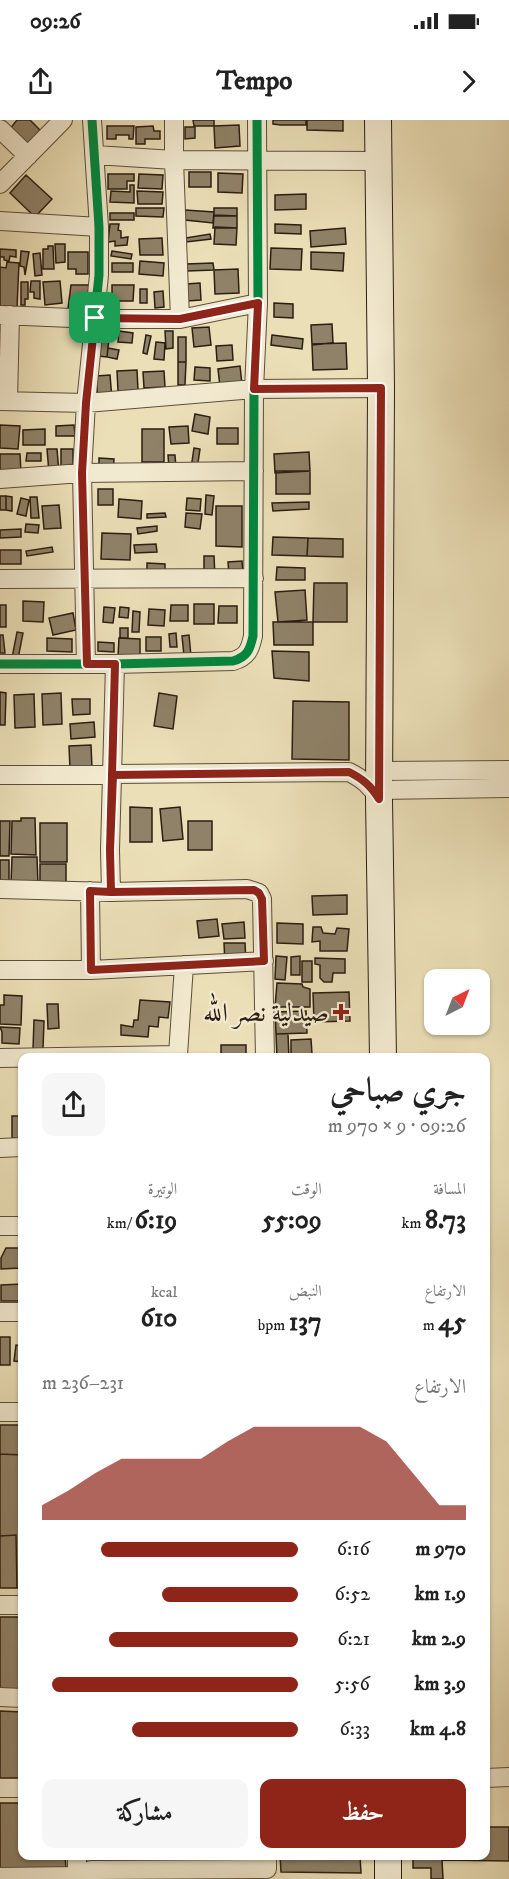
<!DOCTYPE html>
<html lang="ar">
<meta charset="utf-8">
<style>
body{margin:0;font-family:"IM FELL DW Pica",Amiri,serif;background:#f6f6f6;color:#222;direction:rtl;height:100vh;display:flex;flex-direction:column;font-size:22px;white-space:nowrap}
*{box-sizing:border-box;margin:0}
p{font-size:20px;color:#767676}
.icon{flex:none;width:33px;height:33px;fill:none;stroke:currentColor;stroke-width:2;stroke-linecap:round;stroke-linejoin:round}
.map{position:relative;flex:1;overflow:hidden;direction:ltr}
.side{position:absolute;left:18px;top:933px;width:472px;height:807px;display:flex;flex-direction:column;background:#fff;border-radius:12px;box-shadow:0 2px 4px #0004;direction:rtl}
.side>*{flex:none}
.needle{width:39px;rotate:42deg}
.buttons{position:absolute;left:424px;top:849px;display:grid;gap:12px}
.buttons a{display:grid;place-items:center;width:66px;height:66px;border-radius:12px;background:#fff;box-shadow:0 2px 4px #0004;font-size:30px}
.pin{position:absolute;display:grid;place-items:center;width:51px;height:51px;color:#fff;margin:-26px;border-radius:12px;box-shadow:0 3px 9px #0006}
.round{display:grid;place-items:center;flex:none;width:63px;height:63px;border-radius:12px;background:#f6f6f6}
.overview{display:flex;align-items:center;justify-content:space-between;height:102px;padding:0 24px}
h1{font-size:33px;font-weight:800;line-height:45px}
.metrics{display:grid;grid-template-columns:repeat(3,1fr);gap:9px;height:102px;padding:6px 24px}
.metrics div{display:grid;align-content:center}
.metrics b{font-size:26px;font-weight:800}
.metrics small{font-size:16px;font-weight:400}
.metrics p{font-size:16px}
.chart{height:168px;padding:12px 24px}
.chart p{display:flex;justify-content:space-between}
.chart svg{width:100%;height:108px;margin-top:6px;fill:#8f2418;opacity:.7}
.button{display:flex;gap:12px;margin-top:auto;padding:12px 24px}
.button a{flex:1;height:69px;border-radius:12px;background:#8f2418;color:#fff;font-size:24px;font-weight:800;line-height:69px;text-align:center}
.button a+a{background:#f6f6f6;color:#222}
ul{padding:0 24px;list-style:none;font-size:20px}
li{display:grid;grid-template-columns:96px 72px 1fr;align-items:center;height:45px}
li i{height:15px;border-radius:8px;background:#8f2418}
.status{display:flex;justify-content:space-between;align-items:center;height:42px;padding:0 30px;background:#fff;direction:ltr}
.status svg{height:16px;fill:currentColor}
header{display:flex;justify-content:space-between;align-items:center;height:78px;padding:0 24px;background:#fff;font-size:27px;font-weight:800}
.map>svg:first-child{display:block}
</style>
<div class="status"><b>09:26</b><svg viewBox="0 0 49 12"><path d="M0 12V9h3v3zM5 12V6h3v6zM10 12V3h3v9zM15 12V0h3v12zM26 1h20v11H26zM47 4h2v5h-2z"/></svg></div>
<header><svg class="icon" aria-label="forward" viewBox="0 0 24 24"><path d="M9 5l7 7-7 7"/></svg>Tempo<svg class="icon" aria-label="share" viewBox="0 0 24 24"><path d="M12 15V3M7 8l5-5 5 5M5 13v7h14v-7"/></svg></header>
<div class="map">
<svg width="509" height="1759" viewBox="0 0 509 1759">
<rect width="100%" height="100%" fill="#ebdfb7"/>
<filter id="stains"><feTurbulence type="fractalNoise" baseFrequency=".00333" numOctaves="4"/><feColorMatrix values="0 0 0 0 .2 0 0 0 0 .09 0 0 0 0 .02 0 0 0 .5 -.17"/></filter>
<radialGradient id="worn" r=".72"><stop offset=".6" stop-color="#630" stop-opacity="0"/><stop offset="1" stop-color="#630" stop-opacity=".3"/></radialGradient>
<path fill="#8f8268" stroke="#2b1e12" stroke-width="1.5" d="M17 0H30L40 10 27 27 9 10Z
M193 0H214V6H194Z
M273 0H306V5H281L273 4Z
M307 0H343V11L307 10Z
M239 5 240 26 215 28 214 6Z
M107 6H134L133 19H129V15H116V19H107Z
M153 6 154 11H160V19H145V24H136V7Z
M185 7H195V18L185 19Z
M189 52H211V67H189Z
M218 53 243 54 242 73 218 72Z
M108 54H134V61H127V69H108Z
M139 54 163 55 162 69 138 68Z
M26 55 52 79 35 97 10 73Z
M130 65H134V83L110 82 111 71 130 72Z
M137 71 163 72 162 84H138Z
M306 74V89L275 90V75Z
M136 88H164L163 97 136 96Z
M214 88H237V96H214Z
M185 90 214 92 213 103 185 100Z
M110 93H134V100H110Z
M214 95 237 96V108H213Z
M110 104H119L118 110 121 111V118L128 117 127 125 115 126V121L108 122Z
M275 104 301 105V114L275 113Z
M215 107 237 108 236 125 214 124Z
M345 108 346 124 311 127 310 111Z
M210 114 211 119 186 122 185 118Z
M162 118 163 135H140L139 119Z
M55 124H65V142L56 143Z
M48 126H53L54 149H43V129H48Z
M271 128 302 129 301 150 270 149Z
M0 129 16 130V137L10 136 9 141 4 140V137H0Z
M21 131 29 132 25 155 24 147 20 146Z
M112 131 132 134 131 139 111 136Z
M68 132H88V154H76V149H68Z
M311 132 344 133 343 151 311 149Z
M40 133 42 155 35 156 33 134Z
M0 137V147L6 148 7 142 19 143 17 187 0 186Z
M140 141 164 143 163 156 139 154Z
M112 143H133V152H112Z
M213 143 214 150 187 151 186 144Z
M238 149 239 173 215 174 214 150Z
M31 161H40V179L34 178V172H30Z
M60 161 62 183 45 185 43 162Z
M21 162H28V179H25V185H21Z
M200 163 201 180 187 181 186 164Z
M71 165H90V188L68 189Z
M112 165H134L133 181H112Z
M140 169H147V183H140Z
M163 171 164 187 155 188 154 172Z
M274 183 293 184V198L274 197Z
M332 204 333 223 312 225 311 205Z
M209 207 211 225 194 227 192 208Z
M119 211 133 213 132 223 118 222Z
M165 211H173V228L166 229Z
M146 215 151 216 147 234 143 233Z
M272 215 303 219 302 229 271 225Z
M178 217H186V242H178Z
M100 218 109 219 107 237 98 236Z
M156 222 165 223 164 240 154 239Z
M346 223 347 249 313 250 312 224Z
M232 225 233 240 217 241 216 226Z
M108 228 119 230 117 239 107 237Z
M178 242H186L185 265H178Z
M240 246 242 264 220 267 218 249Z
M195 247 210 248V261L194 260Z
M137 250 138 270 118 271 117 251Z
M164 251 165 267 144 268 143 252Z
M110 255 112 279 98 280 96 256Z
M195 294 210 297 208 314 192 311Z
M0 305 20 306 18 329 0 328Z
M74 305 75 316H56V306Z
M188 306 189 323 171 324 169 307Z
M217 308H238V324H217Z
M45 309V325H23V310Z
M142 309H164V342H142Z
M194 328 200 329 196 356 190 355Z
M47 329H57L59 353H49Z
M61 329H73V348H61Z
M309 332 310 351 275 353 274 334Z
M27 333H41V341H26Z
M0 334H20L21 353H0Z
M168 335H175L176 349H169Z
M99 338 114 339 113 356 99 355Z
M276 351H310V374H276Z
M98 369H113V385H98Z
M206 375 214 376 212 395 205 394Z
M0 376H6V390H0Z
M6 376 12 377V391L6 390Z
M30 377H37L39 398H31Z
M21 378 29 380 26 396 17 394Z
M187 378 201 379 200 391 186 390Z
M119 379 142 381 141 399 118 397Z
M309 382V389L273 391 272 383Z
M59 385 61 408 44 409 42 386Z
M216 386H242V427L216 426Z
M165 393 166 397 147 398V394Z
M186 393 202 394 200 409 185 407Z
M26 404 39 405 38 413 25 412Z
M157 406V411L138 414 137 408Z
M21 409V417L0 418V410Z
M102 413 131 414 130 440 101 439Z
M273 417 308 418 307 436 272 435Z
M308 418 343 419V437L307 436Z
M156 424 157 432 135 433 134 425Z
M52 427 53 432 27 436 26 431Z
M0 430H21V444H0Z
M204 436H214L215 457H204Z
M242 441 243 454 229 455 228 442Z
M147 443 165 444V466L147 465Z
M277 447 305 448V460H276Z
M314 463H347V502H313Z
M305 470 307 500 278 502 275 472Z
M23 481 44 482 43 502 23 501Z
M194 484H214V504H194Z
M0 485H6V507H0Z
M171 485H188V501H170Z
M219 486H237V503H218Z
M104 487 115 488 113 503 103 502Z
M120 487 129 488 128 498 119 497Z
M149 489 165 490 164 506 148 505Z
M133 491 140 492 139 512H132Z
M73 493 76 510 53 515 49 498Z
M273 502H313V525H274Z
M120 508H128V518H120Z
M17 512 23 513 18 539 12 538Z
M176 513 177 527H170L169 514Z
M0 515H3L5 533H0Z
M189 515 191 536H184L182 516Z
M146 517H161V531H146Z
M47 518 72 519V532L47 531Z
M119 518 140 519V537L118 536Z
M98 522 114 523V532L98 531Z
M272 531 309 532V561L274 558Z
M0 572 6 573 5 605H0Z
M61 573 62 604 43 605 42 574Z
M159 573 177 576 173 609 154 606Z
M34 574 35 607 15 608 14 575Z
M72 579H90V594L73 595Z
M293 581 349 582V640L292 639Z
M94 602 95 617 71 619 70 604Z
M91 625 92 648 70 649 69 626Z
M130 687 152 688V722H130Z
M180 687 183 719 163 721 160 689Z
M21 698H35L36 735 11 734 12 701H21Z
M0 701H10L9 736H0Z
M188 701H212V730H188Z
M40 703H67V742H40Z
M12 737H37L38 764 11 763Z
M0 740H9V763L0 762Z
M40 744H66V764L40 763Z
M347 775V794L313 795 312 776Z
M217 799 219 816 199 818 197 801Z
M244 802 245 818 224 819 222 804Z
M277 803 303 804V824L277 823Z
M313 807H321L323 813 335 814 337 808 349 809 347 831H320V821L312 822Z
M224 823H245L246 844H225Z
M276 836 287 837 285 860 275 859Z
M300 836V855H291V837Z
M315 838 345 839V853H333L332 862H324L320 858V845L315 844Z
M302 841H312V862H302Z
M277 863 302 864 303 867 310 869V887H275Z
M349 872 350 901 314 902 313 873Z
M4 875 22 876 21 905 0 904V885H4Z
M140 880 170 882 168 898 159 897 158 907 149 906 148 917 121 915V905L133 907 134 900H138Z
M47 884H58L59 908 48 909Z
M306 891 307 913 276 914 275 892Z
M34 900 44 901 43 929H33Z
M0 907 20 908 19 924 2 923V912Z
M276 914H288L289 938H277Z
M311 919 312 934 291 935V920Z
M221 925H246V937L221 936Z
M12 996H22L21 1019 12 1018Z
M6 1128H22L21 1148 1 1149V1138Z
M22 1164V1181H1V1165Z
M0 1217H10V1245H0Z
M16 1225 22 1226V1242L14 1241Z
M0 1305H22V1335L0 1334Z
M0 1305H22V1468H0Z
M16 1415 17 1468H0V1416Z
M0 1497H22V1569H0Z
M0 1591 22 1592V1658H0Z
M0 1683H22V1736H65L66 1748 0 1749Z
M486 1707H509V1741L442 1740 443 1759H431V1748H413V1736H486Z
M88 1736H257V1738H88Z
M280 1736H360L361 1753 281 1752Z"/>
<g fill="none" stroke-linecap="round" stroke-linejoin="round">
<defs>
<path id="street" d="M174 0V40L379 41
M0 9 28 36
M95 35 174 40 180 199
M0 64 63 0
M0 101 99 107
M0 195 95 199H180L258 183
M0 281 86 283 254 269 381 268
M8 281 10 195
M0 359 82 353 254 351
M0 459 254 458
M0 544H115L233 541C247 537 250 530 253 516L254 269 258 183 257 0
M86 544 82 353 86 283 99 155V107L92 0
M379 651 509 650
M0 655 349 652C363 659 371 666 379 679
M379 670 509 668
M0 769 111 772 247 769 259 773 262 779 265 938
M90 771 91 850
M111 772 110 730 115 544
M0 850H91L264 841
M178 935 184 845
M0 938 178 935 177 938
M0 1028 22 1027
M0 1106H22
M0 1192H22
M0 1292H22
M0 1485H22
M0 1577 22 1578
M486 1658 509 1657
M0 1668H22
M77 1756V1736
M0 1757 77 1756 91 1750 267 1749V1736"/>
<path id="secondary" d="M378 0 381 268 379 679 383 938
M388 1736V1759"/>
</defs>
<use href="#street" stroke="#5b4e3b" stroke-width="20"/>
<use href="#secondary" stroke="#2b1e12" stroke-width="28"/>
<use href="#street" stroke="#f2ead0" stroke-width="18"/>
<use href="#secondary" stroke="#f2ead0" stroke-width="26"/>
<defs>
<path id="cycleway" d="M0 544H115L233 541C247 537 250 530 253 516L254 269 258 183 257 0
M86 544 82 353 86 283 99 155V107L92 0"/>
</defs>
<use href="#cycleway" stroke="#f2ead0" stroke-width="13"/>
<use href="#cycleway" stroke="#00873e" stroke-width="9"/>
</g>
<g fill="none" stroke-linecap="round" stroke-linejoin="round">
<defs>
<path id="route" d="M95 198 86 283 82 353 87 544H115L110 730 111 772 90 771 91 850 264 841 262 779 259 773 254 770 111 772 110 730 113 655 349 652C363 659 371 666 379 679L381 268 254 269 258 183 180 199 95 198"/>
</defs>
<use href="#route" stroke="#fff" stroke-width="12"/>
<use href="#route" stroke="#8f2418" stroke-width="8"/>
</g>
<path fill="#8f2418" stroke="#f2ead0" stroke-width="2" d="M338 883h6v6h6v6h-6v6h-6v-6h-6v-6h6z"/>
<g text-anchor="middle" stroke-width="4.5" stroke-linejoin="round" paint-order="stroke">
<g font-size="26" fill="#2b1e12" stroke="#f2ead0" text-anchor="end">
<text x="329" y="901">صيدلية نصر الله</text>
</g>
</g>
<rect width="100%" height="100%" filter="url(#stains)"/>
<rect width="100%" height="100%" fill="url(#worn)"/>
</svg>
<div class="buttons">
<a><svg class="needle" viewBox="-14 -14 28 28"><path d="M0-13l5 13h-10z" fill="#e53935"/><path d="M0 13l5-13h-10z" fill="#767676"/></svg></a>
</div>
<div class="pin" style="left:95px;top:198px;background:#1e9e55"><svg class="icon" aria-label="arrive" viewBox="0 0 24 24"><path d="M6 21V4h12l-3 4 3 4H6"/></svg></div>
<section class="side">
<div class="overview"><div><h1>جري صباحي</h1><p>09:26 · 9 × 970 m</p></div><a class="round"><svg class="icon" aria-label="share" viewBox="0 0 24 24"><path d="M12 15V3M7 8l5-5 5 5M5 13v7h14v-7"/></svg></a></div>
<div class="metrics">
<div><p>المسافة</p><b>8.73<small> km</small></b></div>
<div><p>الوقت</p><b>55:09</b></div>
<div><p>الوتيرة</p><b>6:19<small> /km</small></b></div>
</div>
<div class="metrics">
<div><p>الارتفاع</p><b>45<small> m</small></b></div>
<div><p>النبض</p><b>137<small> bpm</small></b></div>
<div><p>kcal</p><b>610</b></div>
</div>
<div class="chart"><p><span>الارتفاع</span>231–236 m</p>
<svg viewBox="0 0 160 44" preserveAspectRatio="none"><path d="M0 44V38L10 32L20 25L30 19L40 19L50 19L60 19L70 12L80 6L90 6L100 6L110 6L120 6L130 12L140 25L150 38L160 38V44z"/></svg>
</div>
<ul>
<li><b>970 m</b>6:16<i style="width:77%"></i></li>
<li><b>1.9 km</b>6:52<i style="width:53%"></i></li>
<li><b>2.9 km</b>6:21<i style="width:74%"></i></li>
<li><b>3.9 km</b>5:56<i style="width:96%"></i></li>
<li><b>4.8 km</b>6:33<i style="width:65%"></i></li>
</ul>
<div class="button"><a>حفظ</a><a>مشاركة</a></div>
</section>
</div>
